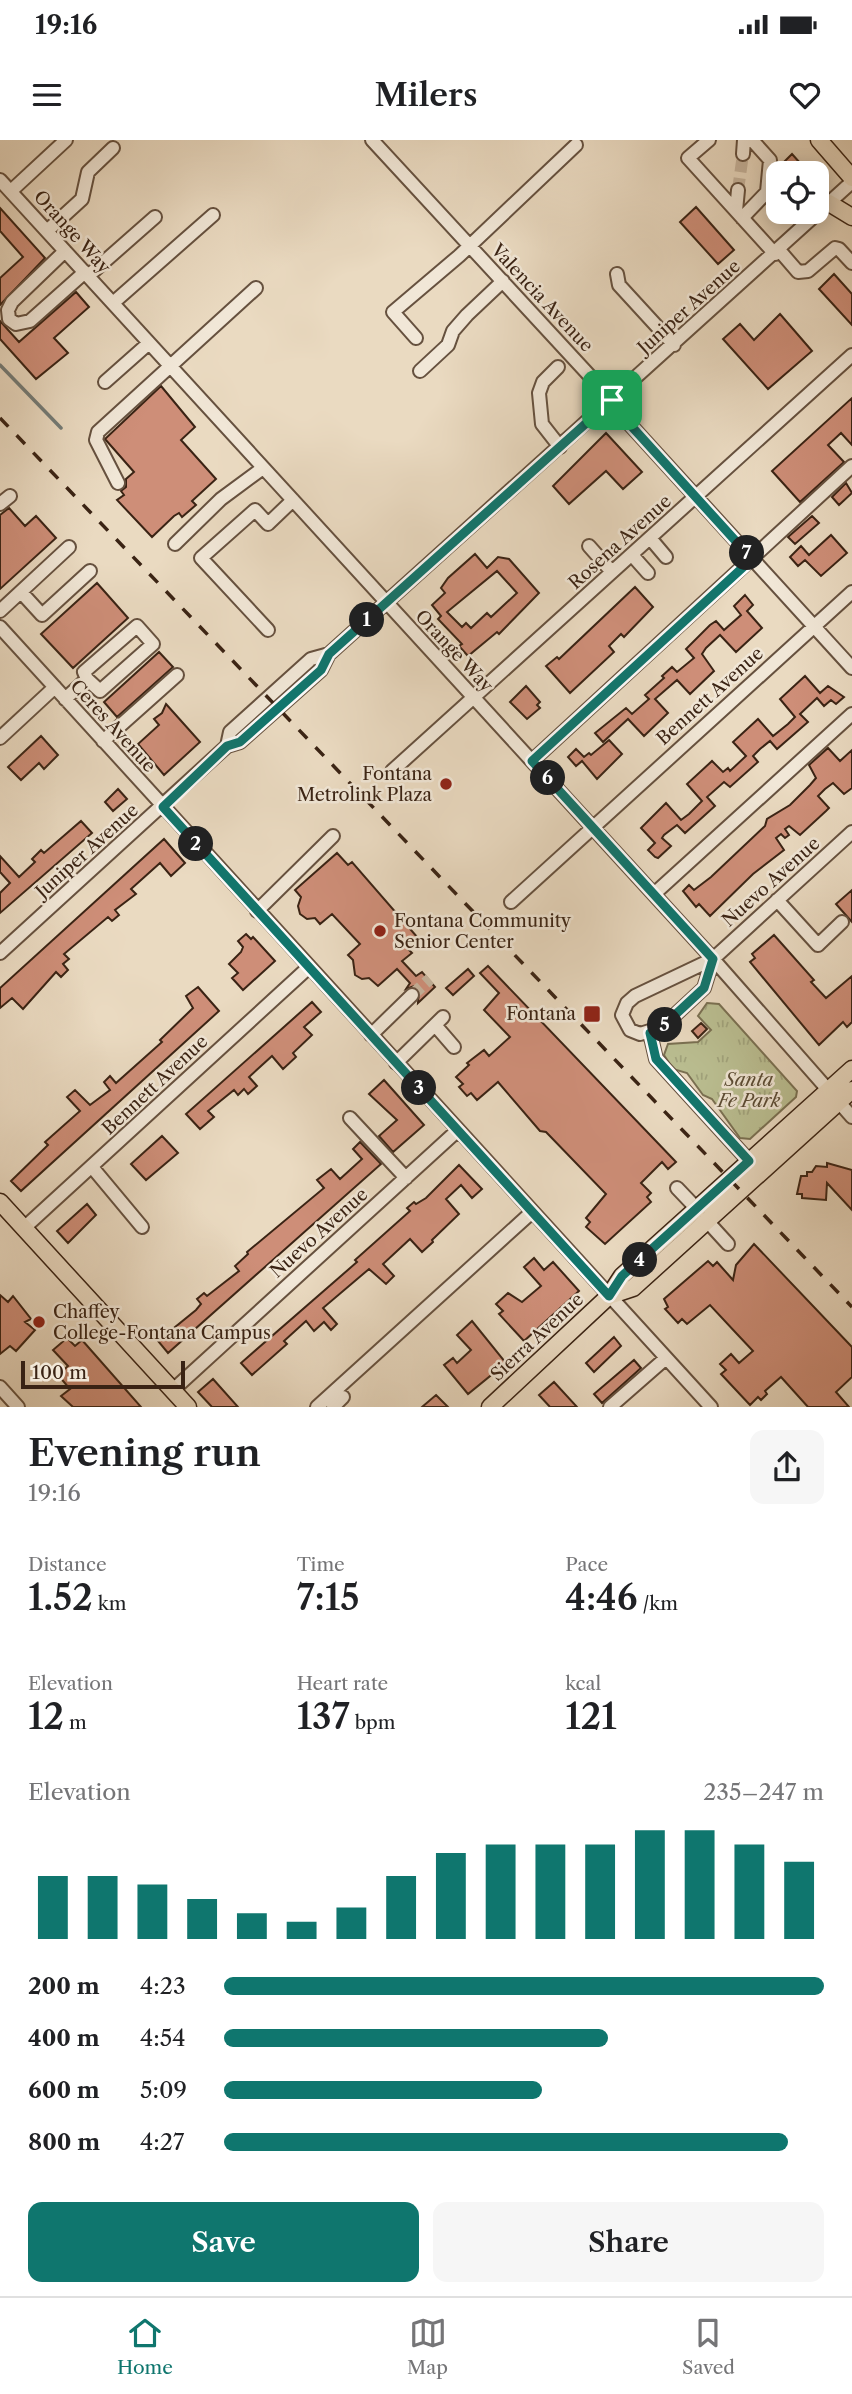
<!DOCTYPE html>
<meta charset="utf-8">
<style>
body{margin:0;font-family:"Libre Caslon Text",serif;background:#f6f6f6;color:#202124;height:100vh;display:flex;flex-direction:column;font-size:26px;white-space:nowrap}
*{box-sizing:border-box;margin:0}
p{font-size:23px;color:#757577}
.icon{flex:none;width:38px;height:38px;fill:none;stroke:currentColor;stroke-width:2;stroke-linecap:round;stroke-linejoin:round}
.map{position:relative;height:1267px;overflow:hidden}
.details{display:flex;flex-direction:column;background:#fff;flex:1}
.details>*{flex:none}
.controls{position:absolute;left:766px;top:21px;display:grid;gap:14px}
.controls a{display:grid;place-items:center;width:63px;height:63px;border-radius:14px;background:#fff;box-shadow:0 4px 18px #0003;font-size:35px}
.scale{position:absolute;left:21px;bottom:18px;width:164px;box-sizing:border-box;padding-left:7px;border:4px solid #3a2314;border-top:0;font-size:19px;line-height:24px;white-space:nowrap;color:#3a2314;-webkit-text-stroke:5px #f1e7d7;paint-order:stroke}
.pin{position:absolute;display:grid;place-items:center;width:60px;height:60px;color:#fff;margin:-30px;border-radius:14px;box-shadow:0 4px 10px #0006}
.km{position:absolute;width:35px;height:35px;margin:-18px;border-radius:50%;background:#222;color:#fff;font-size:19px;line-height:35px;text-align:center}
.round{display:grid;place-items:center;flex:none;width:74px;height:74px;border-radius:14px;background:#f6f6f6}
.summary{display:flex;align-items:center;justify-content:space-between;height:119px;padding:0 28px}
h1{font-size:38px;font-weight:600;line-height:52px}
.figures{display:grid;grid-template-columns:repeat(3,1fr);gap:10px;height:119px;padding:7px 28px}
.figures div{display:grid;align-content:center}
.figures b{font-size:35px;font-weight:600}
.figures small{font-size:19px;font-weight:400}
.figures p{font-size:19px}
.chart{height:196px;padding:14px 28px}
.chart p{display:flex;justify-content:space-between}
.chart svg{width:100%;height:126px;margin-top:7px;stroke:#0f766e;stroke-width:6}
.primary-button{display:flex;gap:14px;margin-top:auto;padding:14px 28px}
.primary-button a{flex:1;height:80px;border-radius:14px;background:#0f766e;color:#fff;font-size:28px;font-weight:600;line-height:80px;text-align:center}
.primary-button a+a{background:#f6f6f6;color:#202124}
ul{padding:0 28px;list-style:none;font-size:23px}
li{display:grid;grid-template-columns:112px 84px 1fr;align-items:center;height:52px}
li i{height:18px;border-radius:9px;background:#0f766e}
.status{display:flex;justify-content:space-between;align-items:center;height:49px;padding:0 35px;background:#fff;direction:ltr}
.status svg{height:19px;fill:currentColor}
header{display:flex;justify-content:space-between;align-items:center;height:91px;padding:0 28px;background:#fff;font-size:32px;font-weight:600}
.menu{display:flex;justify-content:space-around;align-items:center;height:98px;border-top:2px solid #e0e0e0;background:#fff;font-size:19px;color:#757577}
.menu a{display:grid;justify-items:center;gap:4px}
.menu .selected{color:#0f766e}
.map>svg:first-child{display:block}
</style>
<div class="status"><b>19:16</b><svg viewBox="0 0 49 12"><path d="M0 12V9h3v3zM5 12V6h3v6zM10 12V3h3v9zM15 12V0h3v12zM26 1h20v11H26zM47 4h2v5h-2z"/></svg></div>
<header><svg class="icon" aria-label="menu" viewBox="0 0 24 24"><path d="M4 6h16M4 12h16M4 18h16"/></svg>Milers<svg class="icon" aria-label="heart" viewBox="0 0 24 24"><path d="M12 20l-8-8c-3-5 5-10 8-4 3-6 11-1 8 4z"/></svg></header>
<div class="map">
<svg width="852" height="1267" viewBox="0 0 852 1267">
<defs>
<pattern id="park-tufts" width="24" height="20" patternUnits="userSpaceOnUse" patternTransform="scale(1.75)"><rect width="24" height="20" fill="#babe91"/><path d="M3 7l-1-3M5 7V3M7 7l1-3M15 17l-1-3M17 17v-4M19 17l1-3" fill="none" stroke="#a1a37c"/></pattern>
</defs>
<rect width="100%" height="100%" fill="#eadac1"/>
<filter id="stains"><feTurbulence type="fractalNoise" baseFrequency=".00286" numOctaves="4"/><feColorMatrix values="0 0 0 0 .2 0 0 0 0 .09 0 0 0 0 .02 0 0 0 .5 -.17"/></filter>
<radialGradient id="worn" r=".72"><stop offset=".6" stop-color="#630" stop-opacity="0"/><stop offset="1" stop-color="#630" stop-opacity=".3"/></radialGradient>
<path fill="url(#park-tufts)" stroke="#7a7052" stroke-width="2" d="M707 863 719 864 797 951 796 957 750 999 740 998 712 959 703 955 687 933 673 929 664 915 668 904 698 902 711 890 698 876Z"/>
<g fill="none" stroke-linecap="round" stroke-linejoin="round">
<path stroke="#747c78" stroke-width="3.5" d="M0 225 61 288"/>
</g>
<path fill="#ce8e78" stroke="#3a2314" stroke-width="2" fill-rule="evenodd" d="M792 14 809 33H780V26Z
M696 67 734 110 718 124 680 82Z
M0 68 45 118 0 165V138L23 117 0 91Z
M834 134 852 154V185L819 149Z
M76 152 89 167 54 198 68 213 36 239 0 199V181L19 202Z
M780 174 812 211 768 249 723 199 740 184 754 200Z
M161 246 195 287 181 300 216 339 192 361 196 365 182 377 179 373 174 376 152 397 117 360 124 355 121 351 126 347V339L134 332 105 299Z
M852 258V305L841 293 828 305 844 322 800 362 772 331Z
M606 293 642 332 623 349 606 331 569 364 553 346Z
M846 343 852 353 839 365 832 357Z
M9 368 25 386 36 376 56 398 0 449V375Z
M812 376 819 383 795 404 788 397Z
M831 395 847 413 821 436 805 420 798 426 790 417 801 406 809 415Z
M475 414 487 428 498 417 509 419 539 453 499 494 497 492 468 516 459 506 462 504 438 479 441 476 432 465 445 453 441 448 448 438ZM497 431 517 453 491 477 487 473 471 488 466 483 462 487 447 472Z
M97 443 128 478 73 528 41 494Z
M635 447 653 467 624 497 621 494 609 506 614 512 570 553 546 526 557 517 559 519Z
M745 455 753 465 747 471 762 488 736 512 720 495 706 508 702 514 714 531 690 554 677 540 655 559 668 573 644 596 628 579 603 602 595 593 626 568 632 574 649 559 645 555 664 538 662 536 672 527 677 532 694 518 686 509 710 485 716 481 724 490 741 475 734 466Z
M159 512 173 527 117 577 104 562Z
M805 536 820 553 828 546 844 557 836 564 831 560 824 566 817 558 800 574 808 582 777 609 770 601 760 609 753 616 758 622 730 647 724 642 707 657 715 666 685 693 677 685 664 695 662 698 671 706 658 718 655 717 648 710 655 703 641 688 666 663 681 680 689 674 702 661 687 644 712 621 723 632 728 628 730 631 746 616 733 602 758 579 773 596 788 584 795 577 780 559Z
M526 546 540 562 537 565 540 568 527 579 510 562Z
M166 564 200 602 164 635 138 604 159 585 154 579 162 573Z
M41 596 58 615 44 629 39 623 21 640 8 627Z
M609 600 622 614 597 639 582 621 576 626 568 617 576 609 584 617 589 613 591 615Z
M828 608 840 621 852 610V648L844 654 833 643 825 649 818 656 829 668 826 671 800 695 789 686 785 689 789 695 785 698 781 694 776 698 784 710 753 734 710 776 699 764 696 767 683 751 689 745 694 750 711 737 765 686 767 679 790 665 810 645 816 638 809 625Z
M118 649 127 659 113 671 105 662Z
M81 681 92 693 0 773V753L10 743 0 732V716L19 737 35 722 32 719 41 710 44 713Z
M164 699 185 723 171 736 160 723 131 749 136 754 115 770 119 775 112 781 108 777 64 814 69 819 63 824 68 830 61 837 56 832 23 869 12 858 0 868V848Z
M337 713 348 725 352 722 418 798 408 809 412 813 402 821 416 836 422 832 435 847 418 863 419 849 414 846 406 849 410 843 397 829 378 846 369 838 362 839 355 835 353 820 348 815 360 804 332 774 320 784 315 778 307 779 300 774 298 766 301 757 295 750Z
M852 750V782L836 764Z
M246 794 251 799 253 797 275 821 243 850 232 838 238 833 229 824 241 812 243 807 238 801Z
M774 795 814 840 811 842 826 858 852 836V882L847 887 843 882 819 905 750 822 755 818 752 814Z
M488 826 676 1022 668 1029 662 1022 641 1043 651 1053 647 1057 651 1062 605 1104 586 1087 590 1082 586 1078 606 1054 546 992 540 991 498 942 477 960 471 953 467 956 459 947 463 944 456 937 469 925 467 923 484 910 489 916 510 897 484 870 499 853 480 833Z
M468 829 474 836 453 855 446 848Z
M198 847 219 871 21 1051 11 1041 48 1005 45 1002 80 971 67 957 75 950 90 965 110 950 104 942 110 936 116 943 162 902 160 900 193 868 186 856Z
M312 862 321 872 304 887 312 895 293 913 296 917 283 929 272 916 249 937 257 946 248 954 244 949 238 955 234 950 208 971 214 977 200 989 186 974Z
M701 883 707 889 698 898 692 891Z
M384 940 424 985 393 1012 379 996 397 980 369 954Z
M162 996 178 1013 146 1040 131 1024Z
M360 1002 381 1024 168 1213 158 1201 196 1170 201 1164 197 1159 204 1153 207 1156 239 1131 235 1126 248 1114 247 1112 324 1048 317 1040 331 1029 340 1039 362 1019 353 1009Z
M827 1023 852 1030V1070L827 1043 826 1060 802 1058V1054H797L801 1036H807V1032H812L816 1026 827 1027Z
M459 1025 482 1049 472 1058 461 1045 446 1059 459 1074 432 1100 433 1102 422 1112 410 1099 383 1124 394 1136 386 1144 369 1129 323 1168 337 1184 331 1190 324 1182 314 1191 306 1181 284 1201 287 1204 252 1235 241 1223 357 1122 355 1120 410 1071 407 1068 414 1062 416 1064 426 1058Z
M87 1064 96 1075 68 1103 57 1091Z
M754 1104 852 1207V1237L836 1252 849 1267H808L781 1237 765 1251 767 1254 761 1260 758 1257 750 1265 721 1234 726 1230 720 1224 731 1214 739 1223 753 1211 737 1194 710 1165 687 1184 682 1179 678 1183 665 1169 668 1167 664 1159 708 1121 713 1126 717 1122 733 1140 736 1125Z
M534 1118 544 1130 553 1122 579 1151 524 1201 499 1174 503 1171 496 1164 508 1153 522 1162 541 1146 524 1127Z
M0 1155 8 1162 13 1156 31 1179 25 1182 35 1190 16 1211 10 1206 0 1214Z
M472 1181 506 1223 468 1254 444 1225 453 1218 457 1223 471 1210 457 1195Z
M614 1197 621 1206 594 1232 586 1223Z
M67 1198 75 1206 82 1200 141 1267H73L61 1256 70 1249 58 1235 68 1226 53 1210Z
M634 1220 641 1228 602 1263 594 1254Z
M213 1239 238 1267H212L198 1252Z
M554 1242 577 1267H550L539 1255Z
M436 1255 448 1267H422Z"/>
<g fill="none" stroke-linecap="round" stroke-linejoin="round">
<path stroke="#c7b59e" stroke-width="12" stroke-dasharray="12 6" stroke-linecap="butt" d="M738 50 743 14
M412 855 430 839"/>
<defs>
<path id="minor" d="M372 0 612 260 624 278 852 528
M709 0 688 18 775 114
M743 14 744 0
M0 40 713 819 852 977
M11 51 66 0
M736 71 738 50
M742 78 767 52 770 20 752 0
M47 91 82 59 88 32 113 8
M779 110 798 132 808 131 835 108 839 109 852 123
M65 111 12 162 8 170 9 179 16 184 30 181 85 132
M617 134 619 145 674 205
M88 136 155 77
M113 163 213 75
M416 198 393 172 459 116 576 5
M558 227 543 242 539 253 542 284 560 307
M420 231 448 205 453 191 467 175 503 141
M105 242 149 203
M118 343 96 300 98 292 256 148
M0 364 10 356
M650 398 666 417
M175 404 221 359 263 328
M589 406 612 432
M632 415 648 433
M21 452 42 475 90 431
M0 471 69 407
M0 487 711 1267
M268 490 201 418 255 370 268 384 293 360
M65 559 87 539 84 532 137 486 153 504 100 551 87 539
M0 598 55 547
M103 601 177 535
M227 606 230 592 311 519 329 514
M532 621 852 326
M392 631 852 215
M654 754 852 574
M777 760 818 805 842 782
M511 762 852 452
M257 771 333 696
M0 813 227 606 240 602 321 530 329 514 852 42
M713 819 704 848 662 887 640 894 630 890 622 875 627 863 635 856 713 819 852 692
M435 885 454 907
M650 893 656 919 749 1021
M371 895 412 855
M396 923 443 877
M350 978 406 1038
M92 1027 142 1087
M677 1048 697 1069
M707 1081 728 1104
M24 1088 309 827
M0 1247 18 1267
M173 1250 458 990
M317 1267 532 1072
M333 1267 343 1257
M610 1267 666 1218"/>
<path id="major" d="M819 0 852 38
M829 63 852 77
M0 1062 188 1267
M609 1156 633 1148 852 950
M490 1267 609 1156 622 1136 852 929"/>
</defs>
<use href="#minor" stroke="#66513f" stroke-width="16"/>
<use href="#major" stroke="#3a2314" stroke-width="19"/>
<use href="#minor" stroke="#f1e7d7" stroke-width="12"/>
<use href="#major" stroke="#eadac1" stroke-width="16"/>
<path stroke="#3a2314" stroke-width="3.5" stroke-dasharray="12 12" stroke-linecap="butt" d="M0 278 852 1167"/>
</g>
<g fill="none" stroke-linecap="round" stroke-linejoin="round">
<defs>
<path id="route" d="M612 260 624 278 752 419 532 621 713 819 704 848 662 887 650 893 656 919 749 1021 622 1136 609 1156 163 667 227 606 240 602 321 530 329 514Z"/>
</defs>
<use href="#route" stroke="#fff" stroke-width="14"/>
<use href="#route" stroke="#0f766e" stroke-width="9"/>
</g>
<g fill="#8f2418" stroke="#f1e7d7" stroke-width="2.5">
<circle cx="446" cy="644" r="7"/>
<circle cx="380" cy="791" r="7"/>
<rect x="583" y="865" width="18" height="18" rx="3.5"/>
<circle cx="39" cy="1182" r="7"/>
</g>
<g text-anchor="middle" stroke-width="5" stroke-linejoin="round" paint-order="stroke">
<g font-size="18" fill="#3a2314" stroke="#f1e7d7">
<text transform="translate(72 92) rotate(48)" y="6">Orange Way</text>
<text transform="translate(542 158) rotate(47)" y="6">Valencia Avenue</text>
<text transform="translate(689 167) rotate(-42)" y="6">Juniper Avenue</text>
<text transform="translate(620 402) rotate(-42)" y="6">Rosena Avenue</text>
<text transform="translate(454 511) rotate(47)" y="6">Orange Way</text>
<text transform="translate(710 556) rotate(-42)" y="6">Bennett Avenue</text>
<text transform="translate(113 586) rotate(48)" y="6">Ceres Avenue</text>
<text transform="translate(87 711) rotate(-42)" y="6">Juniper Avenue</text>
<text transform="translate(771 742) rotate(-42)" y="6">Nuevo Avenue</text>
<text transform="translate(155 945) rotate(-43)" y="6">Bennett Avenue</text>
<text transform="translate(319 1093) rotate(-42)" y="6">Nuevo Avenue</text>
<text transform="translate(537 1197) rotate(-43)" y="6">Sierra Avenue</text>
</g>
<g font-size="18" fill="#3a2314" stroke="#f1e7d7" text-anchor="end">
<text x="432" y="640">Fontana<tspan x="432" dy="21">Metrolink Plaza</tspan></text>
<text x="394" y="787" text-anchor="start">Fontana Community<tspan x="394" dy="21">Senior Center</tspan></text>
<text x="576" y="880">Fontana</text>
<text x="53" y="1178" text-anchor="start">Chaffey<tspan x="53" dy="21">College-Fontana Campus</tspan></text>
</g>
<g font-size="18" font-style="italic" fill="#5a4a33" stroke="#f1e7d7">
<text x="749" y="946">Santa<tspan x="749" dy="21">Fe Park</tspan></text>
</g>
</g>
<rect width="100%" height="100%" filter="url(#stains)"/>
<rect width="100%" height="100%" fill="url(#worn)"/>
</svg>
<div class="controls">
<a><svg class="icon" aria-label="locate" viewBox="0 0 24 24"><circle cx="12" cy="12" r="6"/><path d="M12 2v4M12 18v4M2 12h4M18 12h4"/></svg></a>
</div>
<div class="scale">100 m</div>
<div class="pin" style="left:612px;top:260px;background:#1e9e55"><svg class="icon" aria-label="arrive" viewBox="0 0 24 24"><path d="M6 21V4h12l-3 4 3 4H6"/></svg></div>
<b class="km" style="left:367px;top:480px">1</b>
<b class="km" style="left:196px;top:704px">2</b>
<b class="km" style="left:419px;top:948px">3</b>
<b class="km" style="left:640px;top:1120px">4</b>
<b class="km" style="left:665px;top:885px">5</b>
<b class="km" style="left:548px;top:638px">6</b>
<b class="km" style="left:747px;top:413px">7</b>
</div>
<section class="details">
<div class="summary"><div><h1>Evening run</h1><p>19:16</p></div><a class="round"><svg class="icon" aria-label="share" viewBox="0 0 24 24"><path d="M12 15V3M7 8l5-5 5 5M5 13v7h14v-7"/></svg></a></div>
<div class="figures">
<div><p>Distance</p><b>1.52<small> km</small></b></div>
<div><p>Time</p><b>7:15</b></div>
<div><p>Pace</p><b>4:46<small> /km</small></b></div>
</div>
<div class="figures">
<div><p>Elevation</p><b>12<small> m</small></b></div>
<div><p>Heart rate</p><b>137<small> bpm</small></b></div>
<div><p>kcal</p><b>121</b></div>
</div>
<div class="chart"><p><span>Elevation</span>235–247 m</p>
<svg viewBox="0 0 160 44" preserveAspectRatio="none"><path d="M5 44V22M15 44V22M25 44V25M35 44V30M45 44V35M55 44V38M65 44V33M75 44V22M85 44V14M95 44V11M105 44V11M115 44V11M125 44V6M135 44V6M145 44V11M155 44V17"/></svg>
</div>
<ul>
<li><b>200 m</b>4:23<i style="width:100%"></i></li>
<li><b>400 m</b>4:54<i style="width:64%"></i></li>
<li><b>600 m</b>5:09<i style="width:53%"></i></li>
<li><b>800 m</b>4:27<i style="width:94%"></i></li>
</ul>
<div class="primary-button"><a>Save</a><a>Share</a></div>
</section>
<nav class="menu">
<a class="selected"><svg class="icon" aria-label="home" viewBox="0 0 24 24"><path d="M3 11l9-7 9 7M6 9v11h12V9"/></svg>Home</a>
<a><svg class="icon" aria-label="map" viewBox="0 0 24 24"><path d="M3 6l6-2 6 2 6-2v14l-6 2-6-2-6 2zM9 4v14M15 6v14"/></svg>Map</a>
<a><svg class="icon" aria-label="saved" viewBox="0 0 24 24"><path d="M7 4h10v16l-5-4-5 4z"/></svg>Saved</a>
</nav>
